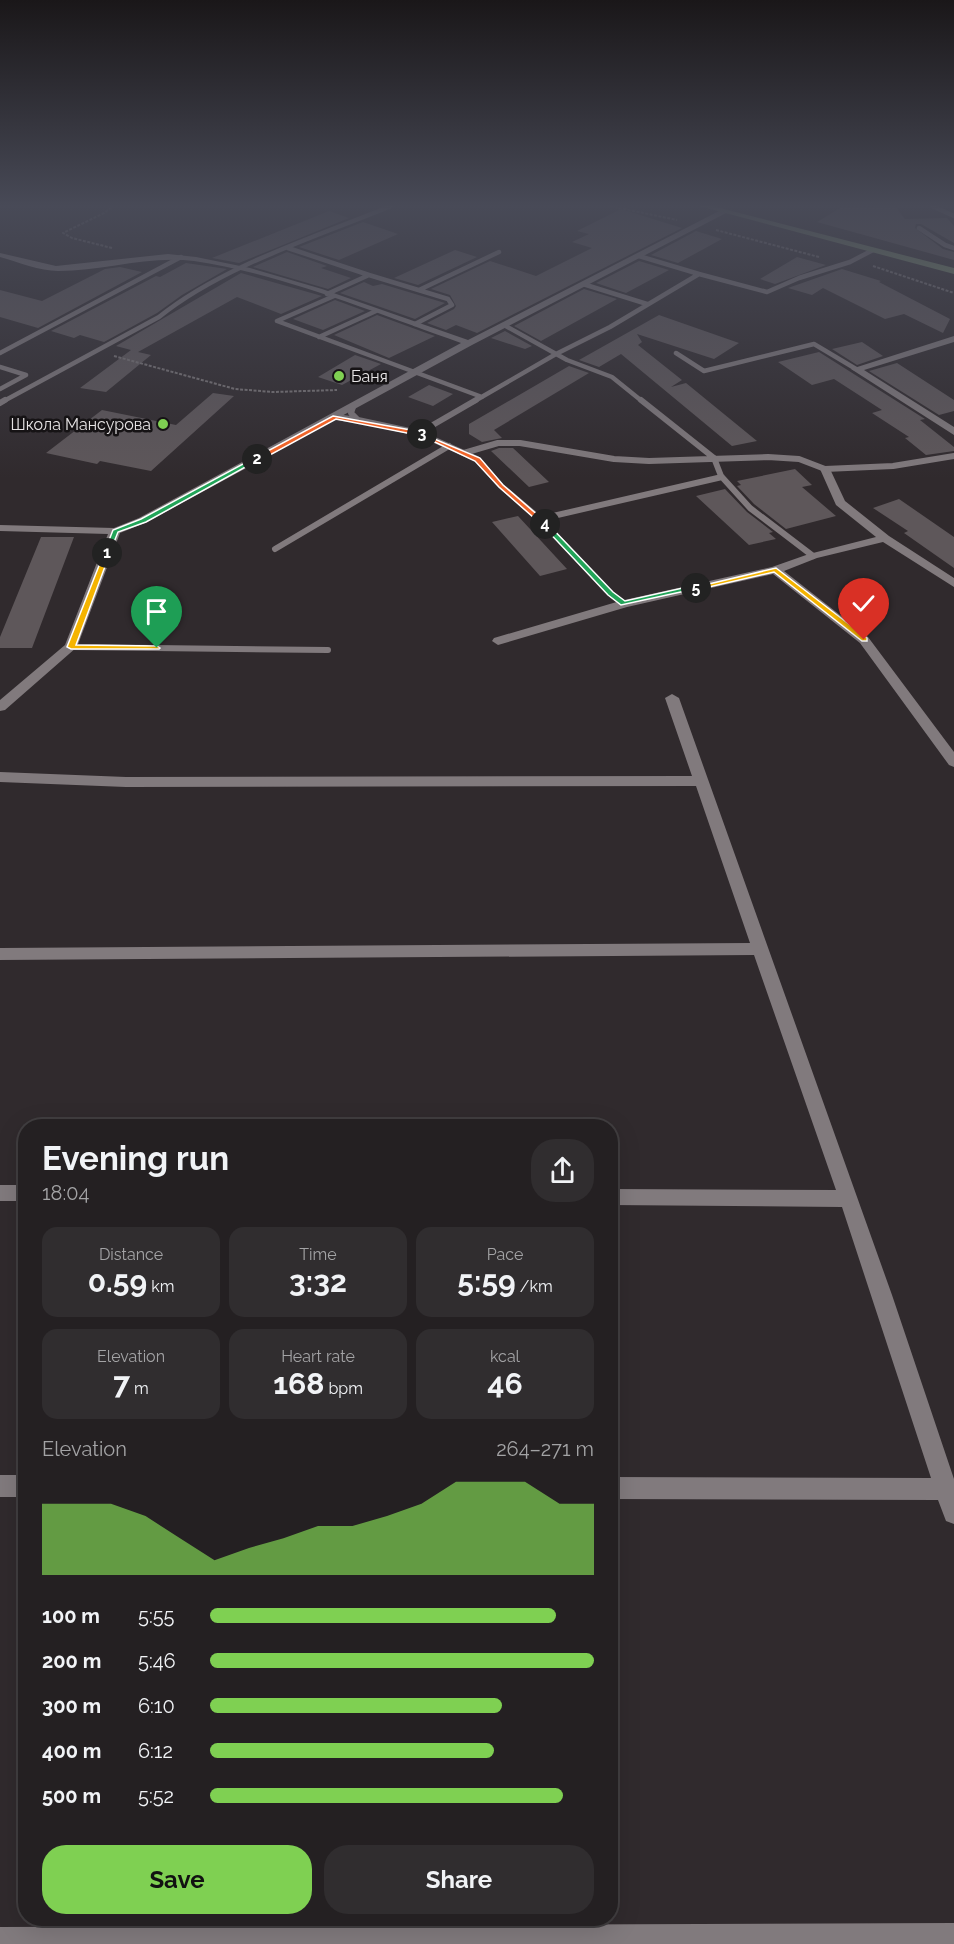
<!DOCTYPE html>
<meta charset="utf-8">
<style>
body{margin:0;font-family:Raleway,sans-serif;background:#302d2f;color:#f1f3f6;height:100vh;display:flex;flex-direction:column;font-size:22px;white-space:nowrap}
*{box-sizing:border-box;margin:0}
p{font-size:20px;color:#a3a3a5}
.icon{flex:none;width:33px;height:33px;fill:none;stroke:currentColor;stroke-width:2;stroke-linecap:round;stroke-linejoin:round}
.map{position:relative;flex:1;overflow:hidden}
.drawer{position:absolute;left:18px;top:1119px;width:600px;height:807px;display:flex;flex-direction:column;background:#242022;border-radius:24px;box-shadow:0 6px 24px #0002,0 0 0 2px #413e40}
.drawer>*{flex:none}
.pin{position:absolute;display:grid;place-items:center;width:51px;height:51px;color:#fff;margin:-62px -26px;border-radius:50% 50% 50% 0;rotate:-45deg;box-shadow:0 0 6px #0007}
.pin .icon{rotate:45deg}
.km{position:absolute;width:30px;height:30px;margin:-15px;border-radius:50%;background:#222;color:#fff;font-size:16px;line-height:30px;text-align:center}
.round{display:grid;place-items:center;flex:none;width:63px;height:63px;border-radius:24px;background:#302d2f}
.summary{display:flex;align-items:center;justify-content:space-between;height:102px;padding:0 24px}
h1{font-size:33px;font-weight:700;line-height:45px}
.figures{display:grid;grid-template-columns:repeat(3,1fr);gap:9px;height:102px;padding:6px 24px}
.figures div{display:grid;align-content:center;border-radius:15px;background:#302d2f;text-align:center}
.figures b{font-size:30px;font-weight:700}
.figures small{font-size:16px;font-weight:400}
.figures p{font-size:16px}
.chart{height:168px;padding:12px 24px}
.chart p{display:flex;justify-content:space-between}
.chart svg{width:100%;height:108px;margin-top:6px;fill:#7fd052;opacity:.7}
.primary-button{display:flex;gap:12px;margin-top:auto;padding:12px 24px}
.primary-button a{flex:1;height:69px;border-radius:24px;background:#7fd052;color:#111;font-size:24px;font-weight:700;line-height:69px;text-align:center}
.primary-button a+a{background:#302d2f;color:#f1f3f6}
ul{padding:0 24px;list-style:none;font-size:20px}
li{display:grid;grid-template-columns:96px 72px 1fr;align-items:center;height:45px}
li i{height:15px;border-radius:8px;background:#7fd052}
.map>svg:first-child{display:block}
</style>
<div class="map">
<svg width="954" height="1944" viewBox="0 0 954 1944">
<rect width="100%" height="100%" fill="#302a2d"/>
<path fill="#5e575a" d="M895 206 905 219 947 218 954 226V243L921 224H916L915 228 943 249 954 252V260L817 222 840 208Z
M621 209 682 228 477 333 456 325 446 330 427 323 454 309 456 306 450 295 431 289 490 261 536 276 592 248 572 242 589 234 577 231Z
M329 211 349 218 239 263 212 258Z
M363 222 398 234 339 260 299 247Z
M696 231 722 239 678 263 651 255Z
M455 250 477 257 418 285 394 278Z
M287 252 327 266 321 268 351 278 328 289 253 267Z
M797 257 826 265 775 284 760 279Z
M639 261 669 270 626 293 596 283Z
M186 263 227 269 182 295 157 313 104 342 80 335 74 338 51 331 156 276 160 277Z
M120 267 142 272 38 328 0 317V290L42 301 105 269Z
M842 269 881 281 879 282 950 319 943 333 904 314 885 319 823 288 812 295 788 288Z
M241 273 322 296 281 314 237 297 138 352 151 355 106 392 80 388 131 350 116 346Z
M364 282 373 286 382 284 445 303 415 319 340 293Z
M584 289 617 299 541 341 514 326Z
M335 300 365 311 323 330 293 319Z
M377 315 429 334 435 336 389 358 334 335Z
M659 315 739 343 714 359 637 334 642 342 638 345 682 380 671 387 686 383 757 441 732 446 621 354 599 367 579 360Z
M505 331 532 346 525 349 491 338Z
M862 342 883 356 857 365 832 349Z
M819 352 925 419 920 420 954 447V451L926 455 905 438 909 437 872 413 882 410 834 379 812 385 778 362Z
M355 355 381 364 342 385 318 377Z
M897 363 954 400V411L939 415 869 371Z
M569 366 589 373 494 430 502 438 482 442 469 434V424Z
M429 385 453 394 433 406 408 397Z
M213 393 234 396 151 471 100 461 97 464 46 453 102 410 176 425Z
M499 448H513L549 482 529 487 491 451Z
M795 469 812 485 802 487 836 516 786 529 754 504 737 486 741 485 737 481Z
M725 489 747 512 773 532 769 533 776 539 749 545 696 496Z
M899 499 954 537V568L904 533 908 531 873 508Z
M518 516 567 569 540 576 492 522Z
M41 537H74L32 648H0V637Z"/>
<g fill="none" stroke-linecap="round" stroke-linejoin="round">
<path stroke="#7a7577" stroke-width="2" stroke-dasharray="3 1.5" stroke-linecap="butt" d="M610 206 677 220
M716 230 819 257
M112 248 72 238 63 233 104 213 113 206
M873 266 954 293
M114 356 235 389 273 392 337 390"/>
<path stroke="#817a7d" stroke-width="4.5" d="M932 206 954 216
M919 228 945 245 954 248
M288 248 369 275
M639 256 699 274
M583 284 647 304
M419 290 499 252
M327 294 369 275 448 299 452 305 415 324
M334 296 277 321 482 397
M504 325 567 360 612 377 643 402
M319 337 376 311
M0 353 181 257
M676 353 704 371 814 344 856 369
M0 367 26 375 0 389
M2 402 159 317C222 266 316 237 391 206
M473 402 556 354 610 327 699 274 767 292 799 278 850 262 873 250"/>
<path stroke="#817a7d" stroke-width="6" d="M641 400 714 458 721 476 750 508 813 556
M0 403 5 400
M353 407 351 413 358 420 419 433 477 459 501 486 540 519 611 594 624 604
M335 417 358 420
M419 433 476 400
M464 453 498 443H520L614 459 649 461 768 457 799 459 825 469 893 466 954 456
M540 519 722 477
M275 549 449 446
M71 647 328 650"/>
<path fill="#817a7d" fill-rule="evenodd" d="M721 210 728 212 472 345 147 522 120 533 77 647 5 710 0 711V700L65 645 108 534 0 531V525L114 528 139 518 461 343C378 314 282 274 194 261 148 255 104 271 58 271 40 271 18 262 0 257V253L56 266 168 254 196 257 250 268 322 289 468 340Z
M954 336V342L864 370 954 427V435L851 369Z
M825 466 830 469 845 501 889 536 954 578V587L883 542 817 558 784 571 868 637 954 752V767L949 765 860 643 773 574 627 607 498 645 492 641 494 638 620 601 772 567 809 554 876 537 836 505 820 469Z
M672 694 679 698 892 1295 954 1479V1524L946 1521 938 1500 610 1499V1477L931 1478 842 1207 610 1205V1189L836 1190 754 955 0 960V948L750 943 696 786 126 787 0 782V772L126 777 692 776 665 698Z
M0 1185H26V1201H0Z
M0 1475H26V1497H0Z
M954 1923V1944H0V1927Z"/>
<path fill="#7d946f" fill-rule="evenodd" d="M699 206H712L954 268V274Z"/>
</g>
<linearGradient id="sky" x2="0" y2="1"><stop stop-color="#1a1719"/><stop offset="0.43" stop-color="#484a57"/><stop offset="1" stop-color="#484a57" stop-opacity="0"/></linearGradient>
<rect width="954" height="478" fill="url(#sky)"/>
<path fill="#f5b400" stroke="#fff" stroke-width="1.5" d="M107 551 110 553 76 645 157 646 160 648 159 649H71L67 647 104 553Z"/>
<path fill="#22a559" stroke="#fff" stroke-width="1.5" d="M254 458 260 459 146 522 118 532 109 555 104 553 113 530 141 519Z"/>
<path fill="#f0652b" stroke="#fff" stroke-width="1.5" d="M333 416 422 432 425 434 422 436 336 419 259 461 253 459Z"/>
<path fill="#f0652b" stroke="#fff" stroke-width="1.5" d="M420 433 480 458 503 485 547 523V525H542L499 487 475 461 420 435Z"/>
<path fill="#22a559" stroke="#fff" stroke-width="1.5" d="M542 523H547L613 592 625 601 696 585 699 588 621 605 608 595 542 525Z"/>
<path fill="#f5b400" stroke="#fff" stroke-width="1.5" d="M776 568 867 638V641H862L774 572 696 590 692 588Z"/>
<g fill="#7fd052" stroke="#161315" stroke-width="2">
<circle cx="339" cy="376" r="6"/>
<circle cx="163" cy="424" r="6"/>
</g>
<g text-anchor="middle" stroke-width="5" stroke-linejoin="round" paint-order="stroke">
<g font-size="16" fill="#e7e4e5" stroke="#161315" text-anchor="start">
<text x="351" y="382">Баня</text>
<text x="151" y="430" text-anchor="end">Школа Мансурова</text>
</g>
</g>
</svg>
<div class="pin" style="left:157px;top:648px;background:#1e9e55"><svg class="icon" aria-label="arrive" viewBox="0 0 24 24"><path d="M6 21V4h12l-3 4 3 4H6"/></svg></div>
<div class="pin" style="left:864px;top:640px;background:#d93025"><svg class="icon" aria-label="check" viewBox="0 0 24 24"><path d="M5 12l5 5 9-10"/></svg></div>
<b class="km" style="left:107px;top:553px">1</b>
<b class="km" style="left:257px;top:459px">2</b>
<b class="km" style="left:422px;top:434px">3</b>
<b class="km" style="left:545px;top:524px">4</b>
<b class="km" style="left:696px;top:588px">5</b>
<section class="drawer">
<div class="summary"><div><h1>Evening run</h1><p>18:04</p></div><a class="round"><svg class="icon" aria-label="share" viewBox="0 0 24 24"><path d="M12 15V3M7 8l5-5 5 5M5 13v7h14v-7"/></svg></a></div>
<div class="figures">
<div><p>Distance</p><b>0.59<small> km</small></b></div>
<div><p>Time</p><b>3:32</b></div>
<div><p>Pace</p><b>5:59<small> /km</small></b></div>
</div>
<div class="figures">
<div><p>Elevation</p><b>7<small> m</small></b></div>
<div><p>Heart rate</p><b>168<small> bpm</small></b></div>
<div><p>kcal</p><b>46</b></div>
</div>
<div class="chart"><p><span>Elevation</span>264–271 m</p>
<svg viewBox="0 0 160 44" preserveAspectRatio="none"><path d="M0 44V15L10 15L20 15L30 20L40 29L50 38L60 33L70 29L80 24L90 24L100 20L110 15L120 6L130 6L140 6L150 15L160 15V44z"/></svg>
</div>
<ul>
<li><b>100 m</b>5:55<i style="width:90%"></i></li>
<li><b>200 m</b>5:46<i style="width:100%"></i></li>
<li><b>300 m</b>6:10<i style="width:76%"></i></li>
<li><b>400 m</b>6:12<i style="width:74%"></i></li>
<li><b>500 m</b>5:52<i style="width:92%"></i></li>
</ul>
<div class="primary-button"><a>Save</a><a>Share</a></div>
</section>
</div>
